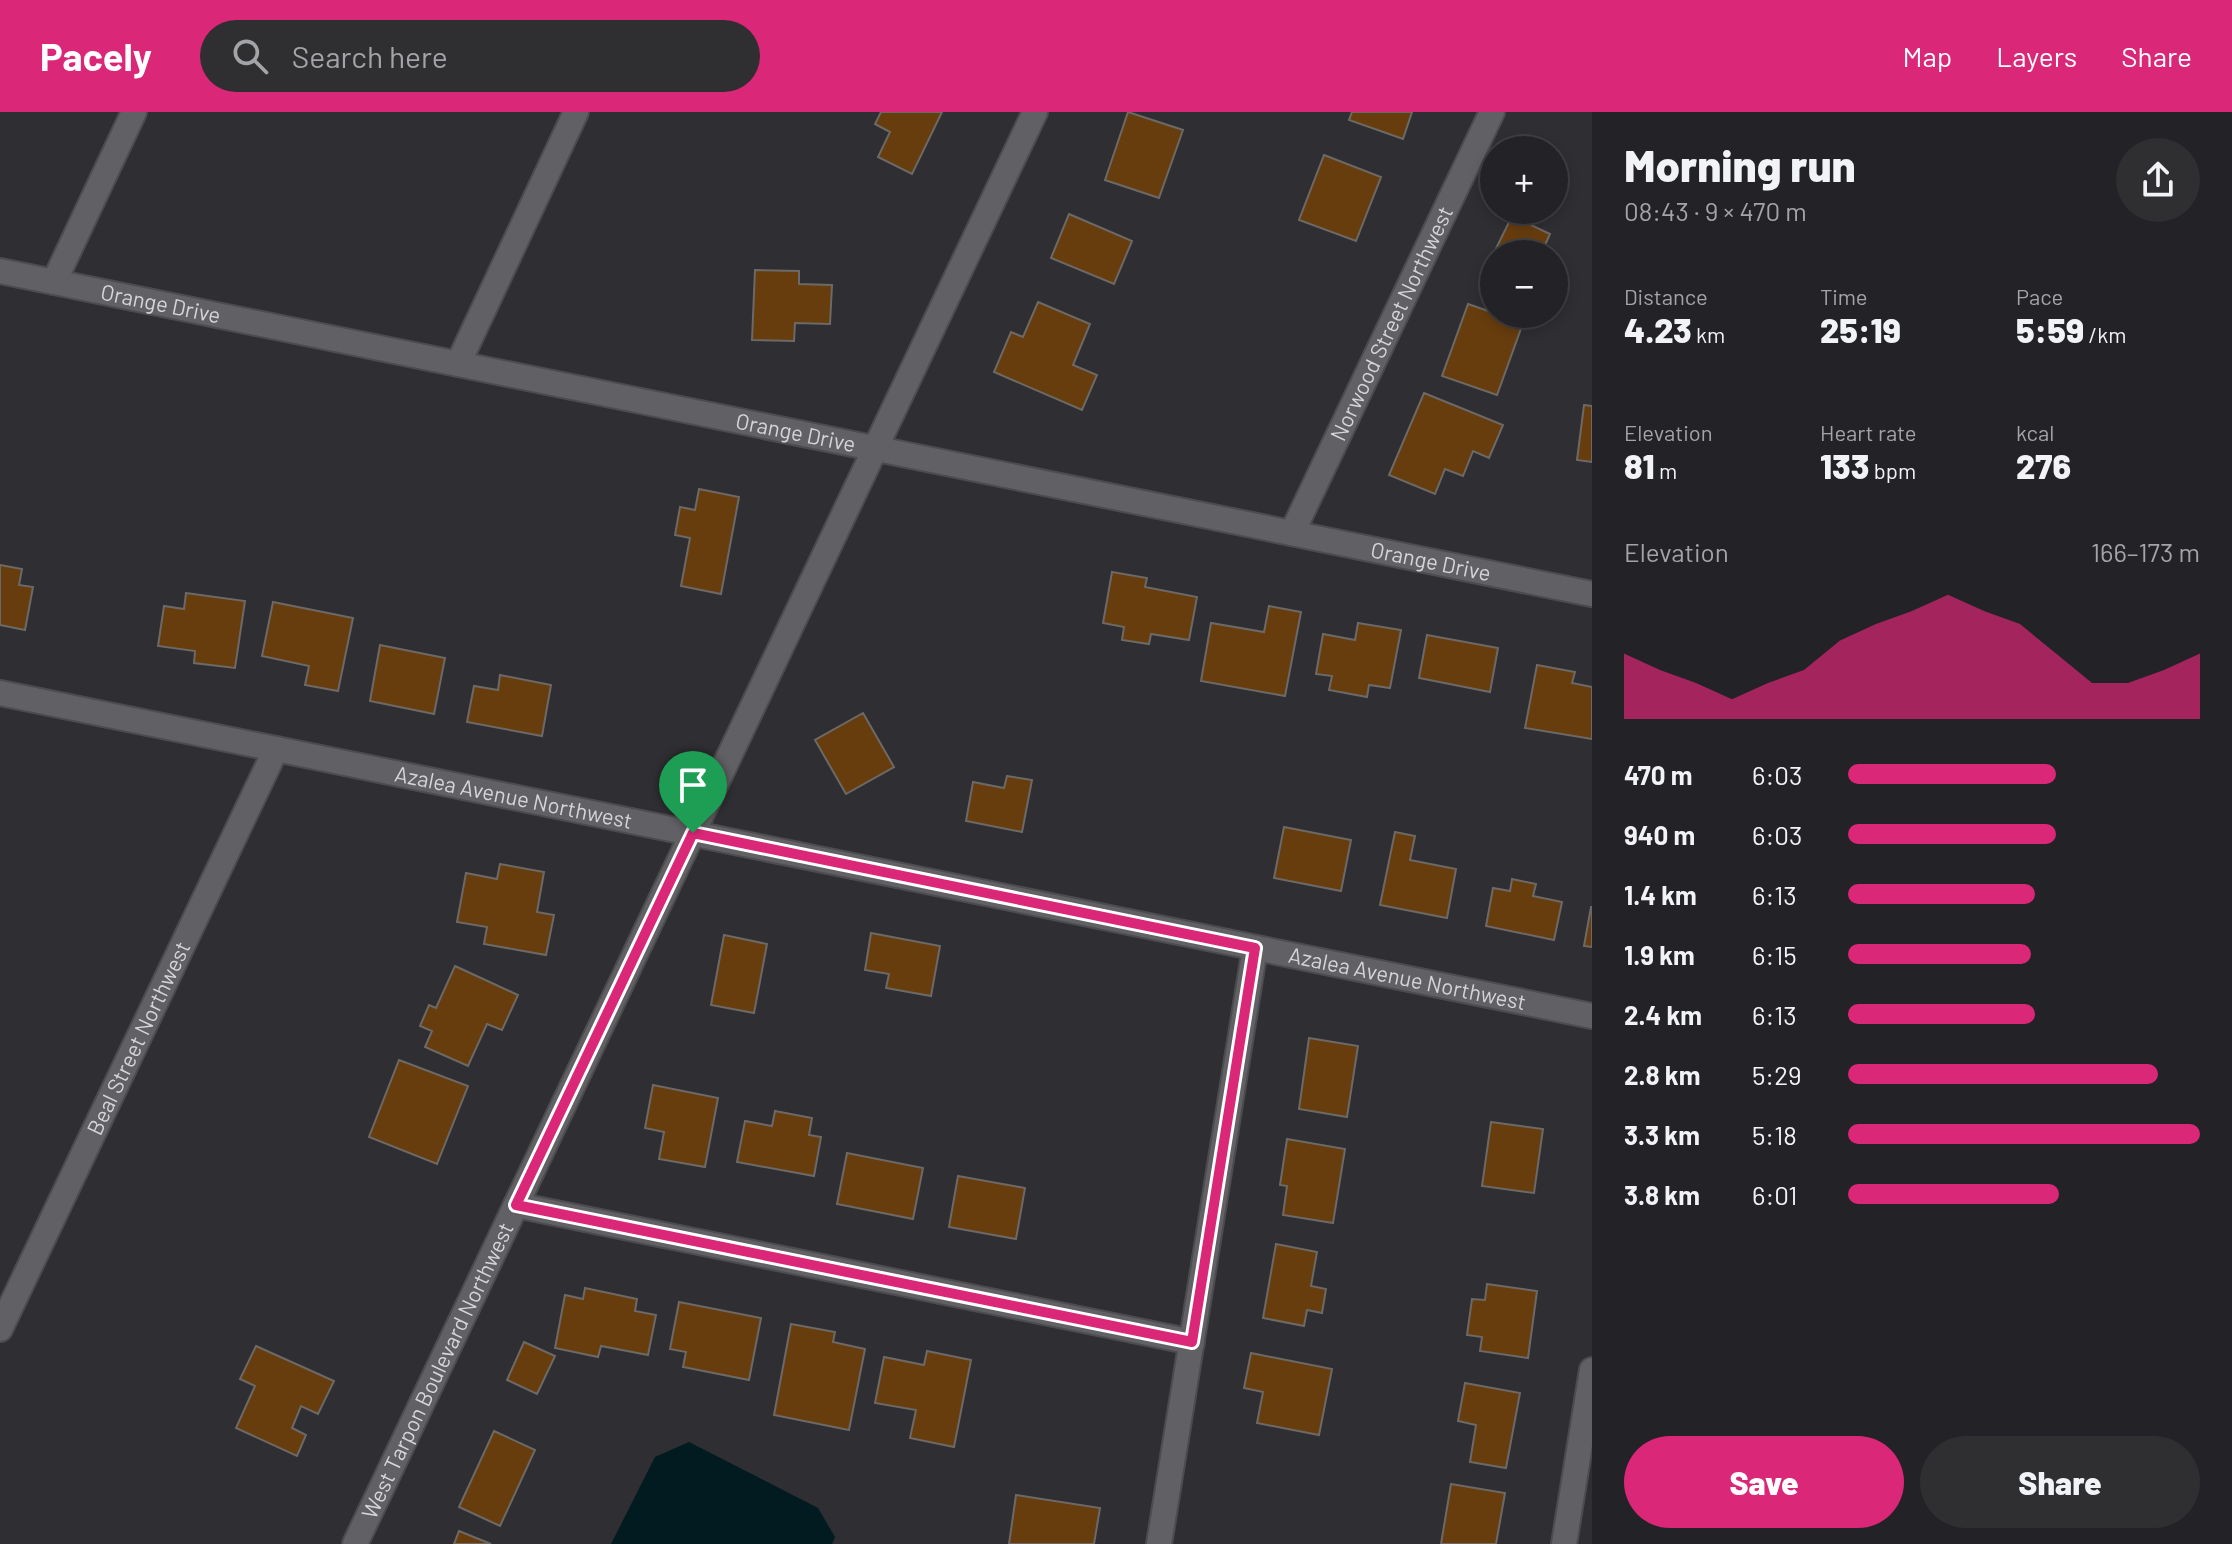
<!DOCTYPE html>
<meta charset="utf-8">
<style>
body{margin:0;font-family:Barlow,sans-serif;background:#2f2f32;color:#f1f3f6;height:100vh;display:flex;flex-direction:column;font-size:30px;white-space:nowrap}
*{box-sizing:border-box;margin:0}
p{font-size:26px;color:#a3a4a7}
.icon{flex:none;width:44px;height:44px;fill:none;stroke:currentColor;stroke-width:2;stroke-linecap:round;stroke-linejoin:round}
.map{position:relative;flex:1;overflow:hidden}
.panel{display:flex;flex-direction:column;background:#232226;width:640px}
.panel>*{flex:none}
.buttons{position:absolute;left:1480px;top:24px;display:grid;gap:16px}
.buttons a{display:grid;place-items:center;width:88px;height:88px;border-radius:50%;background:#232226;box-shadow:0 4px 12px #0003,0 0 0 2px #403f43;font-size:40px}
.pin{position:absolute;display:grid;place-items:center;width:68px;height:68px;color:#fff;margin:-82px -34px;border-radius:50% 50% 50% 0;rotate:-45deg;box-shadow:0 0 8px #0007}
.pin .icon{rotate:45deg}
.round{display:grid;place-items:center;flex:none;width:84px;height:84px;border-radius:42px;background:#2f2f32}
.overview{display:flex;align-items:center;justify-content:space-between;height:136px;padding:0 32px}
h1{font-size:44px;font-weight:800;line-height:60px}
.stats{display:grid;grid-template-columns:repeat(3,1fr);gap:12px;height:136px;padding:8px 32px}
.stats div{display:grid;align-content:center}
.stats b{font-size:34px;font-weight:800}
.stats small{font-size:22px;font-weight:400}
.stats p{font-size:22px}
.chart{height:224px;padding:16px 32px}
.chart p{display:flex;justify-content:space-between}
.chart svg{width:100%;height:144px;margin-top:8px;fill:#db2777;opacity:.7}
.primary-button{display:flex;gap:16px;margin-top:auto;padding:16px 32px}
.primary-button a{flex:1;height:92px;border-radius:48px;background:#db2777;color:#fff;font-size:32px;font-weight:800;line-height:92px;text-align:center}
.primary-button a+a{background:#2f2f32;color:#f1f3f6}
ul{padding:0 32px;list-style:none;font-size:26px}
li{display:grid;grid-template-columns:128px 96px 1fr;align-items:center;height:60px}
li i{height:20px;border-radius:10px;background:#db2777}
header{display:flex;align-items:center;gap:48px;box-sizing:border-box;height:112px;padding:0 40px;background:#db2777;color:#fff}
header strong{font-size:38px}
nav{display:flex;gap:44px;margin-inline-start:auto;font-size:28px}
.search{width:560px;height:72px;background:#2f2f32;display:flex;align-items:center;gap:20px;box-sizing:border-box;padding:0 28px;border-radius:44px;color:#a3a4a7;font-size:30px}
main{display:flex;flex:1;min-height:0}
.map>svg:first-child{display:block}
</style>
<header>
<strong>Pacely</strong>
<div class="search"><svg class="icon" aria-label="search" viewBox="0 0 24 24"><circle cx="10" cy="10" r="6"/><path d="M15 15l6 6"/></svg>Search here</div>
<nav><a>Map</a><a>Layers</a><a>Share</a></nav>
</header>
<main>
<div class="map">
<svg width="1592" height="1432" viewBox="0 0 1592 1432">
<rect width="100%" height="100%" fill="#2f2e32"/>
<path fill="#021b20" d="M689 1330 818 1396 835 1425 832 1432H611L655 1345Z"/>
<path fill="#673d0e" stroke="#6c6966" stroke-width="2" d="M881 0H942L912 62 878 45 890 20 875 12Z
M1128 0 1183 18 1159 86 1105 68Z
M1352 0H1412L1403 27 1349 8Z
M1324 43 1381 65 1356 129 1299 108Z
M1069 102 1132 129 1114 172 1051 146Z
M1512 104 1550 122 1541 142H1494V170L1482 165Z
M755 158 799 159V172L832 173 830 212 795 211 794 229 752 228Z
M1038 190 1090 212 1073 253 1097 263 1082 298 994 260 1011 220 1023 225Z
M1468 192 1523 211 1497 283 1442 264Z
M1424 281 1503 313 1489 346 1473 339 1463 364 1445 357 1435 382 1389 363Z
M1584 293 1592 294V350L1577 348Z
M699 377 739 385 721 482 681 474 690 426 675 423 680 395 695 398Z
M0 453 22 457 19 473 33 475 25 518 0 513Z
M1112 460 1147 466 1145 475 1197 485 1189 528 1151 522 1149 532 1122 528 1124 515 1103 511Z
M186 481 245 489 235 556 194 551 195 539 158 534 164 494 184 497Z
M273 490 353 506 338 579 305 573 309 554 262 544Z
M1269 494 1301 500 1285 584 1201 569 1211 511 1264 520Z
M1358 511 1401 518 1390 576 1369 573 1367 585 1329 578 1332 564 1316 562 1323 522 1355 528Z
M1427 523 1498 536 1490 580 1419 566Z
M380 533 445 546 434 602 370 589Z
M1537 553 1575 560 1572 571 1592 575V627L1525 616Z
M500 563 551 573 542 624 467 610 474 574 498 578Z
M863 601 894 655 846 682 815 628Z
M1007 664 1032 668 1022 720 966 709 973 670 1004 676Z
M1284 715 1351 728 1341 779 1274 766Z
M1395 720 1415 724 1410 748 1456 757 1447 806 1380 793Z
M500 752 544 760 537 800 554 803 546 843 484 832 487 815 457 810 466 761 497 767Z
M1512 767 1536 772 1533 784 1562 790 1554 828 1486 814 1493 776 1510 779Z
M1591 795H1592V835L1584 834Z
M871 821 940 834 931 884 886 876 889 862 865 858Z
M724 823 767 832 754 901 711 893Z
M455 854 518 883 502 918 487 912 468 954 425 935 432 919 420 914 429 893 436 896Z
M1309 926 1358 934 1347 1005 1299 997Z
M399 948 468 974 437 1052 369 1025Z
M653 973 718 986 705 1055 659 1047 664 1020 645 1016Z
M775 999 812 1006 809 1023 821 1025 814 1064 737 1050 745 1009 772 1014Z
M1491 1010 1543 1017 1534 1081 1482 1074Z
M1287 1027 1345 1037 1333 1111 1283 1103 1287 1074 1280 1073Z
M847 1041 923 1056 913 1107 837 1092Z
M958 1064 1025 1076 1016 1127 949 1115Z
M1276 1132 1317 1140 1311 1174 1326 1177 1322 1201 1307 1198 1304 1214 1263 1206Z
M1487 1172 1537 1179 1528 1246 1480 1239 1482 1225 1467 1223 1472 1187 1485 1188Z
M585 1176 637 1187 635 1199 656 1203 648 1243 601 1234 598 1245 555 1236 565 1183 583 1187Z
M679 1190 761 1206 749 1268 683 1255 686 1240 670 1237Z
M791 1212 835 1220 833 1230 865 1237 849 1318 774 1303Z
M524 1230 555 1244 537 1282 507 1268Z
M256 1234 334 1269 318 1302 301 1294 292 1316 306 1323 297 1344 236 1316 255 1274 240 1267Z
M927 1239 971 1248 954 1335 910 1326 916 1298 875 1291 884 1245 924 1253Z
M1251 1241 1332 1257 1319 1323 1257 1311 1263 1280 1244 1276Z
M1465 1271 1520 1281 1506 1356 1470 1350 1476 1313 1458 1309Z
M494 1319 535 1338 500 1414 459 1395Z
M1451 1372 1505 1381 1496 1432H1441Z
M1016 1383 1100 1396 1094 1432H1009Z
M459 1419 491 1432H454Z"/>
<g fill="none" stroke-linecap="round" stroke-linejoin="round">
<defs>
<g id="minor">
<path id="s1" d="M0 159 1592 482"/>
<path d="M54 170 134 0"/>
<path d="M458 252 576 0"/>
<path id="s2" d="M1292 421 1492 0"/>
<path id="s3" d="M0 581 1592 904"/>
<path d="M516 1093 1192 1230"/>
<path id="s4" d="M0 1217 276 637"/>
<path id="s5" d="M355 1432 1035 0"/>
<path d="M1159 1432 1255 836"/>
<path d="M1564 1432 1592 1258"/>
</g>
</defs>
<use href="#minor" stroke="#4c4c4f" stroke-width="28"/>
<use href="#minor" stroke="#616064" stroke-width="24"/>
</g>
<g fill="none" stroke-linecap="round" stroke-linejoin="round">
<defs>
<path id="route" d="M693 721 1255 836 1192 1230 516 1093Z"/>
</defs>
<use href="#route" stroke="#fff" stroke-width="16"/>
<use href="#route" stroke="#db2777" stroke-width="10"/>
</g>
<g text-anchor="middle" stroke-width="6" stroke-linejoin="round" paint-order="stroke">
<g font-size="22" fill="#d5d4d6" stroke="#2f2e32">
<text dy="8" stroke="none"><textPath href="#s1" startOffset="164">Orange Drive</textPath></text>
<text dy="8" stroke="none"><textPath href="#s2" startOffset="232">Norwood Street Northwest</textPath></text>
<text dy="8" stroke="none"><textPath href="#s1" startOffset="812">Orange Drive</textPath></text>
<text dy="8" stroke="none"><textPath href="#s1" startOffset="1460">Orange Drive</textPath></text>
<text dy="8" stroke="none"><textPath href="#s3" startOffset="524">Azalea Avenue Northwest</textPath></text>
<text dy="8" stroke="none"><textPath href="#s3" startOffset="1436">Azalea Avenue Northwest</textPath></text>
<text dy="8" stroke="none"><textPath href="#s4" startOffset="322">Beal Street Northwest</textPath></text>
<text dy="8" stroke="none"><textPath href="#s5" startOffset="192">West Tarpon Boulevard Northwest</textPath></text>
</g>
</g>
</svg>
<div class="buttons">
<a>+</a>
<a>−</a>
</div>
<div class="pin" style="left:693px;top:721px;background:#1e9e55"><svg class="icon" aria-label="arrive" viewBox="0 0 24 24"><path d="M6 21V4h12l-3 4 3 4H6"/></svg></div>
</div>
<section class="panel">
<div class="overview"><div><h1>Morning run</h1><p>08:43 · 9 × 470 m</p></div><a class="round"><svg class="icon" aria-label="share" viewBox="0 0 24 24"><path d="M12 15V3M7 8l5-5 5 5M5 13v7h14v-7"/></svg></a></div>
<div class="stats">
<div><p>Distance</p><b>4.23<small> km</small></b></div>
<div><p>Time</p><b>25:19</b></div>
<div><p>Pace</p><b>5:59<small> /km</small></b></div>
</div>
<div class="stats">
<div><p>Elevation</p><b>81<small> m</small></b></div>
<div><p>Heart rate</p><b>133<small> bpm</small></b></div>
<div><p>kcal</p><b>276</b></div>
</div>
<div class="chart"><p><span>Elevation</span>166–173 m</p>
<svg viewBox="0 0 160 44" preserveAspectRatio="none"><path d="M0 44V24L10 29L20 33L30 38L40 33L50 29L60 20L70 15L80 11L90 6L100 11L110 15L120 24L130 33L140 33L150 29L160 24V44z"/></svg>
</div>
<ul>
<li><b>470 m</b>6:03<i style="width:59%"></i></li>
<li><b>940 m</b>6:03<i style="width:59%"></i></li>
<li><b>1.4 km</b>6:13<i style="width:53%"></i></li>
<li><b>1.9 km</b>6:15<i style="width:52%"></i></li>
<li><b>2.4 km</b>6:13<i style="width:53%"></i></li>
<li><b>2.8 km</b>5:29<i style="width:88%"></i></li>
<li><b>3.3 km</b>5:18<i style="width:100%"></i></li>
<li><b>3.8 km</b>6:01<i style="width:60%"></i></li>
</ul>
<div class="primary-button"><a>Save</a><a>Share</a></div>
</section>
</main>
